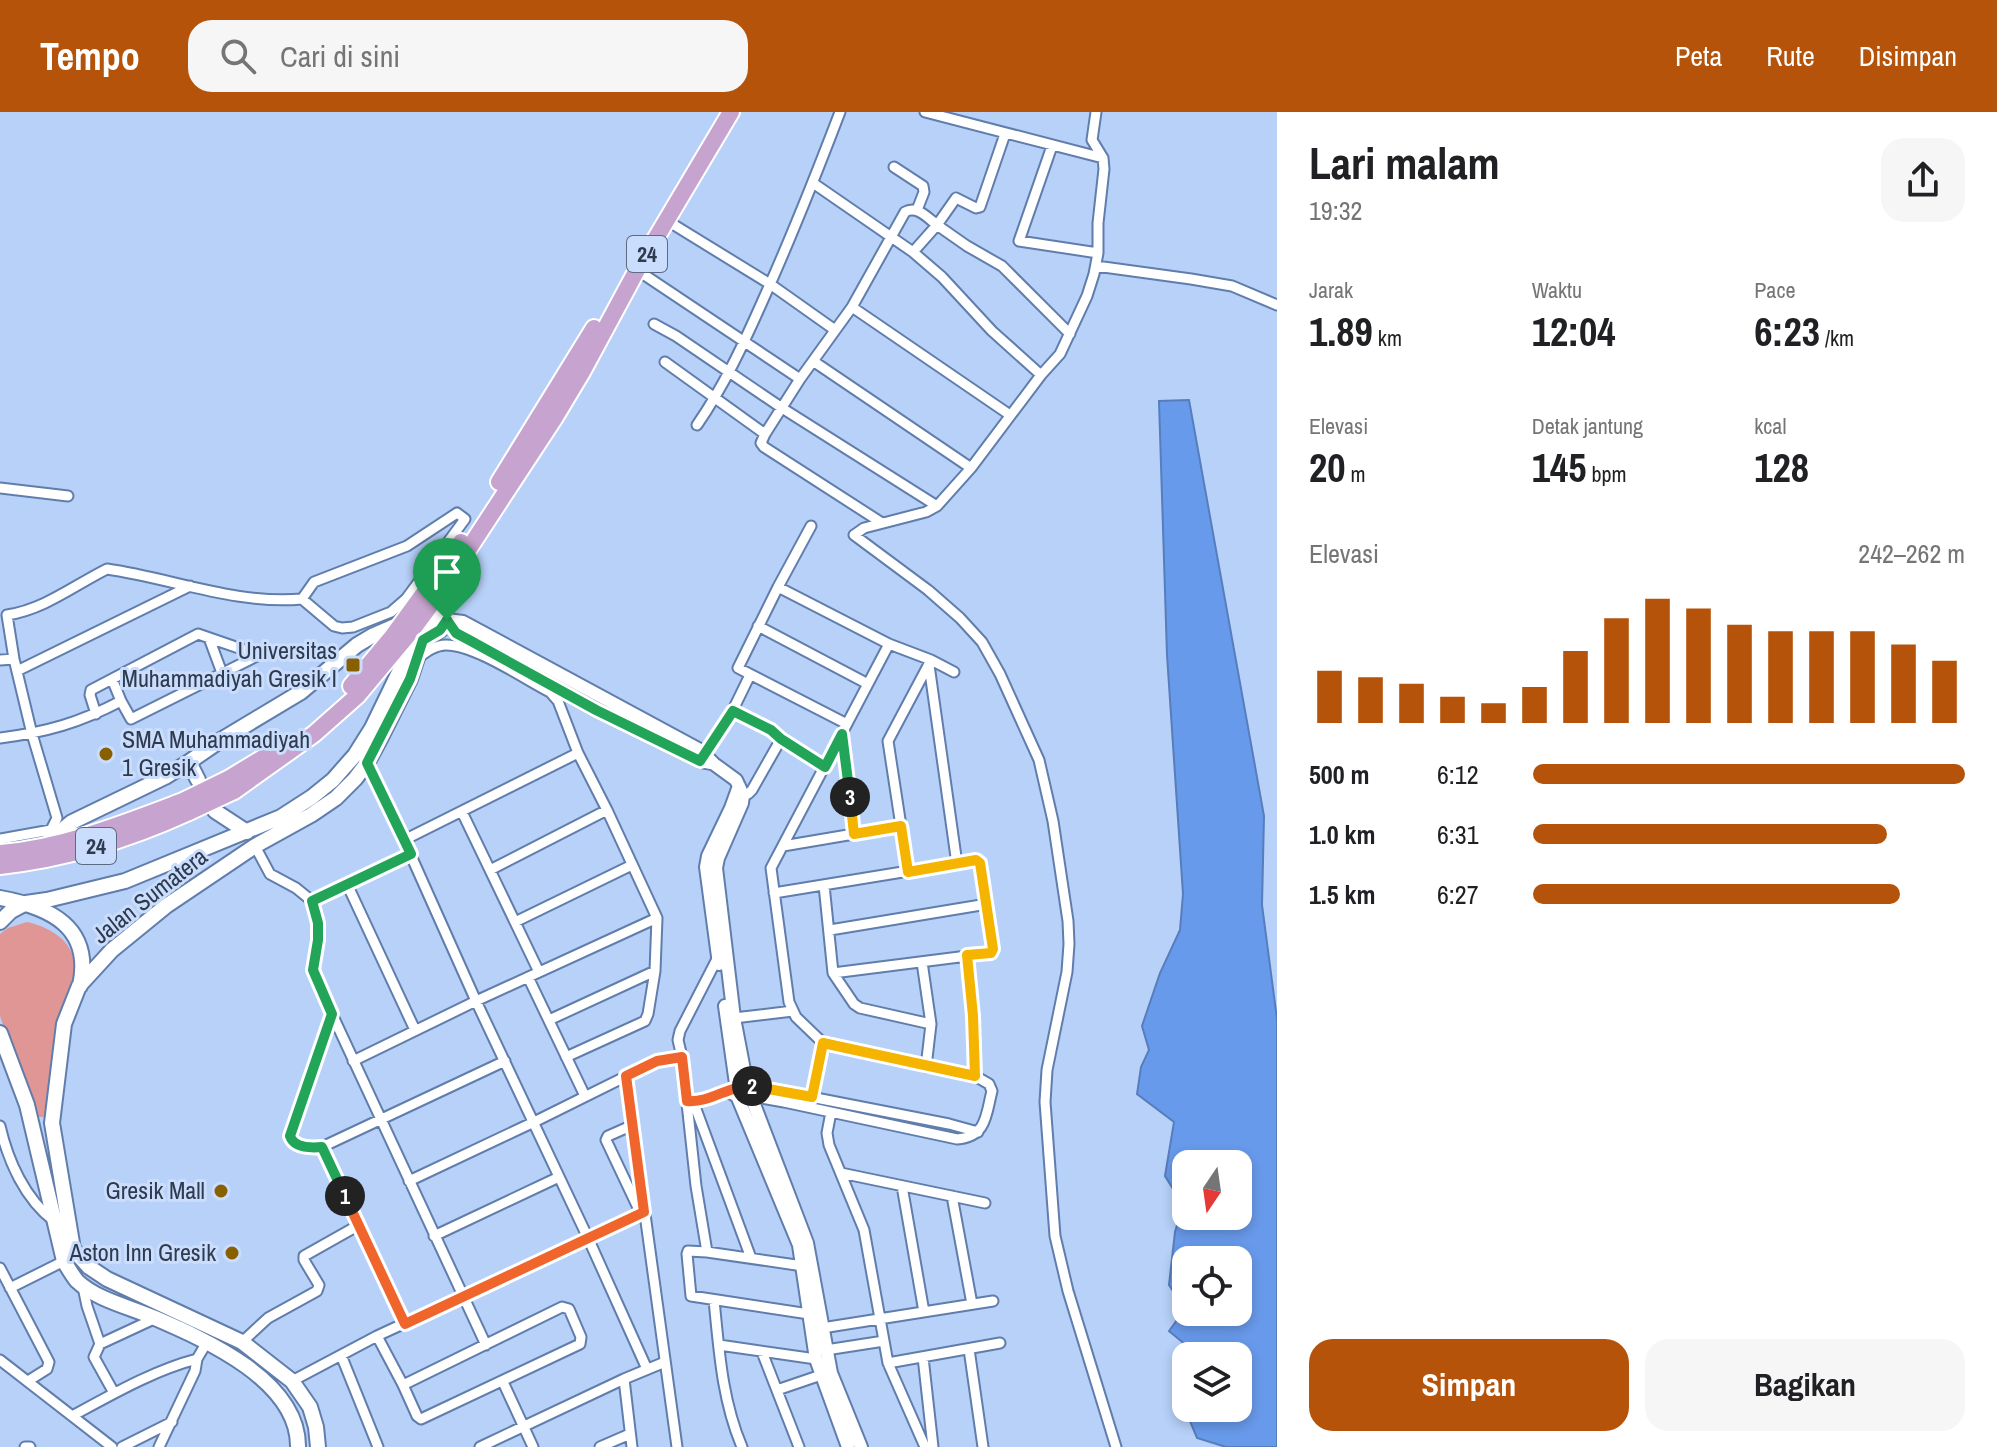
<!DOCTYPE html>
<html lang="id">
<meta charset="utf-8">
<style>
body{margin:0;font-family:"Archivo Narrow",sans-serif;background:#f6f6f6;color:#202124;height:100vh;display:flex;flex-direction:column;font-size:30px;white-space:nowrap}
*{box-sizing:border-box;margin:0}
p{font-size:26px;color:#757577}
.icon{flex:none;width:44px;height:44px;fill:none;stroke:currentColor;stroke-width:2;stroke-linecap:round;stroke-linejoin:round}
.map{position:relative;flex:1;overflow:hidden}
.side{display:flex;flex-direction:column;background:#fff;width:720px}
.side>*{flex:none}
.needle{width:52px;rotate:193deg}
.fabs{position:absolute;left:1172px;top:1038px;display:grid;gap:16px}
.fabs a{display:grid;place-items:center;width:80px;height:80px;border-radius:16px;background:#fff;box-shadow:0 4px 12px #0003;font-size:40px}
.pin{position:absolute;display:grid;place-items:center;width:68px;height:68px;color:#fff;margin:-82px -34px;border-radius:50% 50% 50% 0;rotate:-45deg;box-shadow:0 0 8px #0007}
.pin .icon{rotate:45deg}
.km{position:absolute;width:40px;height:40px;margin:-20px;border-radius:50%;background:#222;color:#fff;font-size:22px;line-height:40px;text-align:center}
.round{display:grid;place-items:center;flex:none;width:84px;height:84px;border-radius:24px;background:#f6f6f6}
.head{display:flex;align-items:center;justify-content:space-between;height:136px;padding:0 32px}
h1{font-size:44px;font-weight:700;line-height:60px}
.figures{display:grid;grid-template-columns:repeat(3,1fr);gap:12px;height:136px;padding:8px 32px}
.figures div{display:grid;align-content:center}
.figures b{font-size:40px;font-weight:700}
.figures small{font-size:22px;font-weight:400}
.figures p{font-size:22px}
.chart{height:224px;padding:16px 32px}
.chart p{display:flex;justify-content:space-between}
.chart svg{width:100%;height:144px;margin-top:8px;stroke:#b45309;stroke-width:6}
.button{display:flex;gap:16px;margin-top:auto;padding:16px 32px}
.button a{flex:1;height:92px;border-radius:24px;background:#b45309;color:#fff;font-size:32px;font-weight:700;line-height:92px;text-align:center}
.button a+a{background:#f6f6f6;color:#202124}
ul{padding:0 32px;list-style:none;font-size:26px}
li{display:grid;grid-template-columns:128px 96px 1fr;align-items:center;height:60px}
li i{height:20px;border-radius:10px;background:#b45309}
header{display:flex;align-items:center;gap:48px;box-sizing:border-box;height:112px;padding:0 40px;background:#b45309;color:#fff}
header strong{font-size:38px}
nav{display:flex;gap:44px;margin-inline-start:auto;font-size:28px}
.search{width:560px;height:72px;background:#f6f6f6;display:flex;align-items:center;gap:20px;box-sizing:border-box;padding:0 28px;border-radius:24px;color:#757577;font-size:30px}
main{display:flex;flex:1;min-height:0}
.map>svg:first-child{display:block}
</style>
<header>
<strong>Tempo</strong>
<div class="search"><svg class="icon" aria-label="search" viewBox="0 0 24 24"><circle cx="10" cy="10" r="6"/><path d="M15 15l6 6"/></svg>Cari di sini</div>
<nav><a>Peta</a><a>Rute</a><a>Disimpan</a></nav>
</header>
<main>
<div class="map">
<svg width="1277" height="1335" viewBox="0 0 1277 1335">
<rect width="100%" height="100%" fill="#b7d1f9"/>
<path fill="#df9695" d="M27 810C45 814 68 825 73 845 74 851 74 859 74 865L47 1005H35L0 904V822L8 816Z"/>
<path fill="#689aeb" stroke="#577dbc" stroke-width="2" fill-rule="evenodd" d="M1189 288 1264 704 1262 793 1277 907V1335H1226L1197 1326 1182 1290 1186 1280V1296H1238V1244H1193L1192 1238 1169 1219 1185 1197 1169 1173 1175 1120 1183 1093 1165 1064 1174 1010 1137 982 1141 955 1149 938 1142 914 1160 861 1180 818 1183 782 1167 543 1159 289ZM1186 1052H1238V1104H1186ZM1186 1148H1238V1200H1186Z"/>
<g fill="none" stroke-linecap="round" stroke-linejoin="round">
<defs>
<path id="minor" d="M925 0 1103 46
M1096 0 1092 28 1103 46 1104 57 1098 111V141L1094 162 1087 184 1060 242 1041 263 971 356 937 394 926 400 864 416 854 423 928 478 960 506 982 530 1000 562 1039 648 1053 709 1068 809 1069 832 1067 860 1047 958 1045 990 1055 1124 1068 1179 1116 1335
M1052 34 1019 129 1098 141
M894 55 923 74 924 80 917 98
M813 71 913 140 942 165 992 219 1041 263
M666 108 770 172 835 218
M913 140 937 113 967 134 1002 154 1070 222
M1096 154 1191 167 1232 174 1277 193
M637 158 800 267
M852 195 1010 303
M654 212 676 224 782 296 937 394
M813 249 971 356
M665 250 765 322 800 267 852 195 905 100C917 93 928 106 937 113L956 86 976 96 980 95 1005 22
M697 313C724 274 744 231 763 188 791 126 816 63 840 0
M765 322 761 331 764 335 882 411
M0 376 68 384
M811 414 778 475 738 556 847 612
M778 475 889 532 931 548 954 560
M758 514 868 572
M209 526 222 561
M418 546C426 540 435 533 446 533 475 533 523 566 550 580L558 589 578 641
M0 548 14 547
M929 553 957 752
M17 559 190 474
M112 567 121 589
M733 599 771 618 781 627 825 655
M842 622 854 722
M0 626C47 620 79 611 121 589L131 607 259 543 198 522 91 578 90 583 96 602
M702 646 729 606 750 563
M367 650 404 728 476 889 588 1126 647 1257
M740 683 748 682 752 678 781 627
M462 700 539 860
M0 727 51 718 57 706 32 622 14 547 7 503C45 497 73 474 107 457 171 466 236 493 302 487L334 514 342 516 353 515 391 500 406 487 465 407 457 401 407 434 314 470 302 487
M404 728 578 641 607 698 657 806 655 859 648 902 645 909 566 945
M255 734 270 762 296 776 312 789 318 811V828L313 858 332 902 486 1233
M783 734 901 714
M490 758 607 698
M908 760 888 629 931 548
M347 772 415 918
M824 773 833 861
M774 781 976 748 979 749 987 792 993 837 991 841 833 861 854 892 860 896 931 912
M312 789 411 742
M515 810 632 753
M830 818 987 792
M967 843 973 904 975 964
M922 850 931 912 926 955
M528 865 585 984
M332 902 290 1024C294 1036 311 1036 322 1035L505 949
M734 906 793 899
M549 908 655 859
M353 949 476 889 657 806
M626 964 677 1335
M742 974 780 979 949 1012 978 1020
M727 980 738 986 750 984 784 990 957 1027C987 1025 986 1002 992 979L989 972 975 964 823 931 796 905 789 890 771 756 889 532
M687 989C700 990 717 985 729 979
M693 989 751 1146
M811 991 823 931
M831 1000 827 1021 829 1033 864 1118 888 1251 925 1335
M633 1013 608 1024 606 1028 641 1102
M0 1014C8 1049 25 1087 54 1109
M322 1035 405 1212
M841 1061 985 1091
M409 1069 534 1010 657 949 682 945
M902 1074 924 1200
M952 1084 972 1192
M434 1124 559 1065
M707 1140 696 1074 682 945 678 928 680 919 718 845
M803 1154 707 1140 688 1139 687 1142 691 1184 809 1202
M0 1156 49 1250 47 1257 28 1269
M83 1175 87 1194 100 1232 156 1206
M10 1176 64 1149
M714 1188C719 1238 722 1288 742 1335
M822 1216 993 1189
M377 1224 403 1273 417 1304 421 1307 580 1232 581 1225 569 1197 562 1195 403 1273
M242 1230 268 1206 317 1179 319 1173 304 1148V1144L359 1113
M100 1232 94 1245 114 1281
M719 1233 816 1247
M969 1237 983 1335
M826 1238 884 1229
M762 1240 799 1335
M341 1243 378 1335
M923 1245 933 1335
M0 1248 112 1335
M888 1251 1000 1231
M624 1267 632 1335
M292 1269 377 1224 644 1100
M503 1270 533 1335
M777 1278 821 1263
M72 1304C111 1283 154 1258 197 1247
M25 1335H30
M122 1335 172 1310
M159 1335 195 1259 197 1247 207 1230
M480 1335 624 1267 665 1250
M600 1335 630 1322"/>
<path id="tertiary" d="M444 506 456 521 596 598 700 649 711 651
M447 508 463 510 700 638 714 652 736 668 743 683 742 691 718 746 716 756 734 906 747 974 807 1131 831 1261 861 1335
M719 852 706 755 708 744 731 696 739 674
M725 894 738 986 799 1133 816 1247 848 1335"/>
<path id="secondary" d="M189 650 198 668
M215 699 247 720
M43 734 72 710 165 665 189 650 221 628 301 580 357 533 372 524 402 511
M0 786C50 795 93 815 80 874
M0 810 11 799 26 791 47 788 125 769 281 705 312 685 333 668 355 643 372 616 416 525 437 501
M0 921 27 993 64 1149C68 1156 72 1163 77 1169 97 1188 130 1195 155 1206 206 1228 299 1269 298 1335
M318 1335 316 1315 310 1295 292 1269 242 1230 107 1167 89 1155 73 1137 52 1011 64 912 79 874 112 838 166 794 255 734 311 703 336 686 355 667 367 651 379 629 410 567 423 528 440 518 447 508"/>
<path id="trunk" d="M499 370 594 216
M351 574 392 525 461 430
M228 667 276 638
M234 679 314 622 357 584 413 517 441 479 555 305 582 260 637 158 731 0
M0 741C63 736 125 711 183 689
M0 754C65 747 130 727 189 700"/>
</defs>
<use href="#minor" stroke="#607dab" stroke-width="13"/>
<use href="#tertiary" stroke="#607dab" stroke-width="16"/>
<use href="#secondary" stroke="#607dab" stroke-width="18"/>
<use href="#trunk" stroke="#fff" stroke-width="20"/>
<use href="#minor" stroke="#fff" stroke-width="9"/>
<use href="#tertiary" stroke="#fff" stroke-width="12"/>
<use href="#secondary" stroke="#fff" stroke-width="14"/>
<use href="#trunk" stroke="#c7a4cf" stroke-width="16"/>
<defs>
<path id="trunk-bridge" d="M183 689 228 667
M189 700 234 679"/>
</defs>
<use href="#trunk-bridge" stroke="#fff" stroke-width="20" stroke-linecap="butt"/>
<use href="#trunk-bridge" stroke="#c7a4cf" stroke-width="16"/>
</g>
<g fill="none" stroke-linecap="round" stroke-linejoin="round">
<defs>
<path id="split-1" d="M345 1084 322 1035C311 1036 294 1036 290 1024L332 902 313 858 318 828V811L312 789 411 742 367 651 410 567 423 528 440 518 447 508"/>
<path id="split-2" d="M345 1084 405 1212 644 1100 626 964 657 949 682 945 687 989C711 991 729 973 752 974"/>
<path id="split-3" d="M752 974 812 985 823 931 975 964 973 904 967 843 991 841 993 837 980 751 976 748 908 760 901 714 854 722 850 685"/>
<path id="split-4" d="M447 508 456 521 471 529 596 598 700 649 733 599 771 618 781 627 825 655 842 622 850 685"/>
</defs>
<use href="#split-1" stroke="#fff" stroke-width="16"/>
<use href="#split-2" stroke="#fff" stroke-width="16"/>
<use href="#split-3" stroke="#fff" stroke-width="16"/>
<use href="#split-4" stroke="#fff" stroke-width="16"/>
<use href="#split-1" stroke="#22a559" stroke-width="10"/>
<use href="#split-2" stroke="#f0652b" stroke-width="10"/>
<use href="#split-3" stroke="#f5b400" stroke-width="10"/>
<use href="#split-4" stroke="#22a559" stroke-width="10"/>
</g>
<g fill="#896000" stroke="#caddfc" stroke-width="3">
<rect x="345" y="545" width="16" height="16" rx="4"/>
<circle cx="106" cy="642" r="8"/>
<circle cx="221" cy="1079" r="8"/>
<circle cx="232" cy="1141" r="8"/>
</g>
<g text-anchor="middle" stroke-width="6" stroke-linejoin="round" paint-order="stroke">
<g fill="#caddfc" stroke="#5d6b82" stroke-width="2">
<rect x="627" y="124" width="40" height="36" rx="6"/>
<rect x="76" y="716" width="40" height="36" rx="6"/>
</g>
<g font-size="22" font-weight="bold" fill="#2e3a4e">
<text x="647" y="150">24</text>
<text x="96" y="742">24</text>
</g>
<g font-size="24" fill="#2e3a4e" stroke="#caddfc" text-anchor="end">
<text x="337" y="547">Universitas<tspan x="337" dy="28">Muhammadiyah Gresik I</tspan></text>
<text x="122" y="636" text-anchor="start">SMA Muhammadiyah<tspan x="122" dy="28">1 Gresik</tspan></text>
<text x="205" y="1087">Gresik Mall</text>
<text x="216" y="1149">Aston Inn Gresik</text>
</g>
<g font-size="24" fill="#2e3a4e" stroke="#caddfc">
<text transform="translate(150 784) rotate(-38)" y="8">Jalan Sumatera</text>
</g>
</g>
</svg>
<div class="fabs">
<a><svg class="needle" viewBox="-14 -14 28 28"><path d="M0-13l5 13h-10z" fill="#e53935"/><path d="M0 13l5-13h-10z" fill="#757577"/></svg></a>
<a><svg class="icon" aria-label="locate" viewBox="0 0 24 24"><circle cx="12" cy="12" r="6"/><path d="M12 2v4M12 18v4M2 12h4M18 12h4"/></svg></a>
<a><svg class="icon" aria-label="layers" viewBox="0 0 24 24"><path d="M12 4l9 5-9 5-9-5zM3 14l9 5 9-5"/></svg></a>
</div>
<div class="pin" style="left:447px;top:508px;background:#1e9e55"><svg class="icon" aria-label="arrive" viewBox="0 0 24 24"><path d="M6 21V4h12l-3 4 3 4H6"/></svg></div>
<b class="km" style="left:345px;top:1084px">1</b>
<b class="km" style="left:752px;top:974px">2</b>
<b class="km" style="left:850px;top:685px">3</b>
</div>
<section class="side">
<div class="head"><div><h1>Lari malam</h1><p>19:32</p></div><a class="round"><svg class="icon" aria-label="share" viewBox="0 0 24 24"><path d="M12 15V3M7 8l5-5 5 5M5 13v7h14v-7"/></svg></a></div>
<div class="figures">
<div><p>Jarak</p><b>1.89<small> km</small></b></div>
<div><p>Waktu</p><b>12:04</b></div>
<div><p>Pace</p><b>6:23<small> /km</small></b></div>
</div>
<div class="figures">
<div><p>Elevasi</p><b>20<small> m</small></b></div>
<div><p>Detak jantung</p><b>145<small> bpm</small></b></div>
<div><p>kcal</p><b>128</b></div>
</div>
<div class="chart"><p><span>Elevasi</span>242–262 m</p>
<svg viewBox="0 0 160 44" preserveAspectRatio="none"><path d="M5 44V28M15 44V30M25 44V32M35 44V36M45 44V38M55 44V33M65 44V22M75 44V12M85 44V6M95 44V9M105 44V14M115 44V16M125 44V16M135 44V16M145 44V20M155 44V25"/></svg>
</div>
<ul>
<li><b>500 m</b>6:12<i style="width:100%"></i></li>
<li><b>1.0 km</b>6:31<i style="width:82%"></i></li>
<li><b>1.5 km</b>6:27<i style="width:85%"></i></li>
</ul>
<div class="button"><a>Simpan</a><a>Bagikan</a></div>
</section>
</main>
